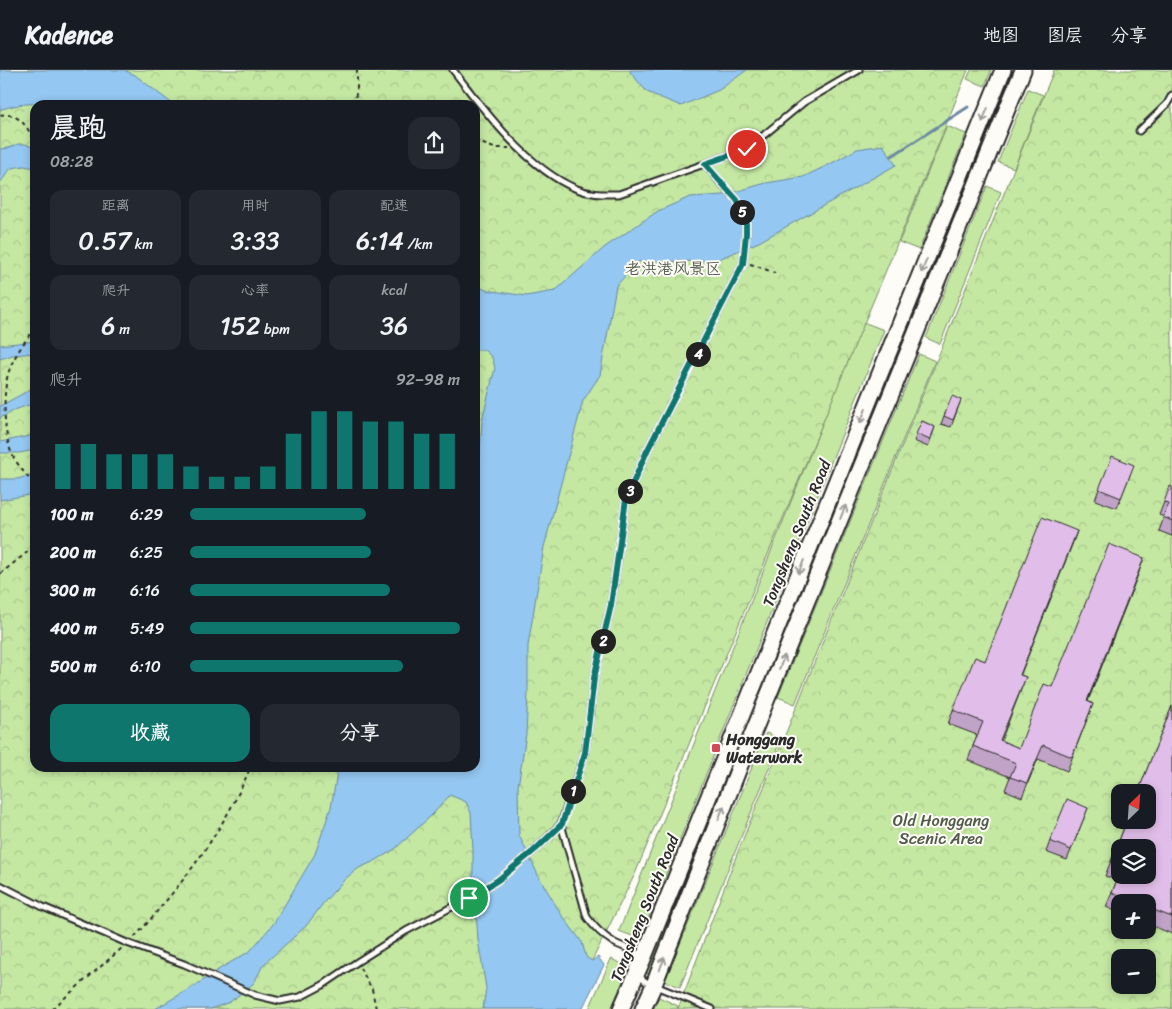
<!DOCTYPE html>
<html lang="zh">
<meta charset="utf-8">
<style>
body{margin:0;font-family:Sriracha,"LXGW WenKai TC",sans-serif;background:#242831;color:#f1f3f6;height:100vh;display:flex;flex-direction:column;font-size:19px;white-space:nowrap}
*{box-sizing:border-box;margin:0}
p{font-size:16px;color:#9ea1a6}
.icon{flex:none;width:28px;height:28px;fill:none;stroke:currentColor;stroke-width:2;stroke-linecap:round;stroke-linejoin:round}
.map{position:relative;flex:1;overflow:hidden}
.panel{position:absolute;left:30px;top:30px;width:450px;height:672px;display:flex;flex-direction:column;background:#171b24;border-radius:15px;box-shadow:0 2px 8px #0003}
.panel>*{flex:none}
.needle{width:32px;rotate:25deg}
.buttons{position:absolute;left:1111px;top:714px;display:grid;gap:10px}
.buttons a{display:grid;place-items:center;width:45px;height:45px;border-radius:10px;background:#171b24;box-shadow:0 2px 8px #0003;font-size:25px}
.pin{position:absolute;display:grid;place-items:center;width:42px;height:42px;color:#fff;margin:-21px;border:2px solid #fff;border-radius:50%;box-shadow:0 1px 5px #0007}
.km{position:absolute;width:25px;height:25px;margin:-12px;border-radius:50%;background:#222;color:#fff;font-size:14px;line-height:25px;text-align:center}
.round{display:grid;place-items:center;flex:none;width:52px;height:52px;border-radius:15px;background:#242831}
.overview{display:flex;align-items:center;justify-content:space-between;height:85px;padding:0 20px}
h1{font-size:28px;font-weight:600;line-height:38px}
.stats{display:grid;grid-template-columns:repeat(3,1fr);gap:8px;height:85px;padding:5px 20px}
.stats div{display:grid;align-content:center;border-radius:12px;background:#242831;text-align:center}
.stats b{font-size:25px;font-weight:600}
.stats small{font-size:14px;font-weight:400}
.stats p{font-size:14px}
.chart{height:140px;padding:10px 20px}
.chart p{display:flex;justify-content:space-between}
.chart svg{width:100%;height:90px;margin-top:5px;stroke:#0f766e;stroke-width:6}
.action{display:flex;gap:10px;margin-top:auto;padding:10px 20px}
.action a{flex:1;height:58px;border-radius:15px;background:#0f766e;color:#fff;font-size:20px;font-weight:600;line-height:58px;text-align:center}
.action a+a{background:#242831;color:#f1f3f6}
ul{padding:0 20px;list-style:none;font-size:16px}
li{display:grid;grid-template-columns:80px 60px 1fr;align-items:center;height:38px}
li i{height:12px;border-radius:6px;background:#0f766e}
header{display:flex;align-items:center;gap:30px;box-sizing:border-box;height:70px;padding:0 25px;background:#171b24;border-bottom:1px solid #363941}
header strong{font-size:24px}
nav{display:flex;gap:28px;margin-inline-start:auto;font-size:18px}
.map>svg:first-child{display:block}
</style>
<header>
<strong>Kadence</strong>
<nav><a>地图</a><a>图层</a><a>分享</a></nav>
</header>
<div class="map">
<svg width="1172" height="939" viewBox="0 0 1172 939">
<defs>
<pattern id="park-crowns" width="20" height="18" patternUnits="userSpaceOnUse" patternTransform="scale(1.25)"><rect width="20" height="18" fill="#c4e8a2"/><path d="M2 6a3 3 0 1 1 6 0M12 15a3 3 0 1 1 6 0" fill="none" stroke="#a9c78c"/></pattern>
</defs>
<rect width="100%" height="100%" fill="#fdfcf7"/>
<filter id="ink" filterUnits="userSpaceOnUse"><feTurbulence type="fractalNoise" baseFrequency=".02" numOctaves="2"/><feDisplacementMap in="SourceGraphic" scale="10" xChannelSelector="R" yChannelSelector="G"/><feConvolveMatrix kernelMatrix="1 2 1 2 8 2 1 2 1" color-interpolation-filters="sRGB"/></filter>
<g filter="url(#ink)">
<path fill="#c4e8a2" stroke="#788a66" d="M971 0H991L985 16 967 9Z
M1006 19 1009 21 762 624 758 623Z
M1028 19 1043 25 1014 98 998 92Z
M947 56 966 64 919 180 899 172Z
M987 116 1001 122 940 274 926 268Z
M863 252 884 260 640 869 619 861Z
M919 284 935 291 795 634 778 627Z
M744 659 747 660 649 904 646 903Z
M766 663 781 669 680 917 665 911Z
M611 889 629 897 611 939H589Z
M659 927 678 936 677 939H653Z"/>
<path fill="url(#park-crowns)" stroke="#788a66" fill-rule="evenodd" d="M0 0H968L934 85 635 804 568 939H0ZM35 35H475V698H35Z
M1054 0H1172V939H678L737 784ZM1120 722H1148V750H1120ZM1120 778H1148V805H1120ZM1120 832H1148V860H1120ZM1120 888H1148V915H1120Z"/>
<path fill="#94c7f1" stroke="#6a89a2" d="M0 0H124L135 5 174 35H44C30 32 16 35 2 39L0 40Z
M630 0H747L719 20 681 36 647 22 630 2Z
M18 74H25L35 78V98L24 96 11 98 0 113V79L8 78Z
M883 75 896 95 759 172 714 191 638 192 616 216 600 305 583 331 544 477 528 576V623L526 664 518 717 519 765 539 807 561 844 582 872 586 887 592 891 598 887 604 895 582 939H483L486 918 478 870 476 841 473 813V780L471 743 466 732 450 725 433 744 395 779 375 791 359 798 346 808 325 831 306 856 263 895 254 913 230 932 211 939H155L196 915 221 898 250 881 274 853 315 784 331 737 338 698H475V423L479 397 482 350 495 298 492 287 484 280H475V215L486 220 526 226 555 221 605 177 658 141 690 127 724 125 766 113 803 107 832 93 857 79Z
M35 271V283L13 285 0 289V275Z
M35 317V333L17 339 0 348V336Z
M35 365V380L19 383H0V372Z
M35 404V424L0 430V409H17Z"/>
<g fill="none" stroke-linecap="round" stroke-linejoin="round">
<path stroke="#6a89a2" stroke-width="3" d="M892 86 968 37"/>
<defs>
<path id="service" d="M453 0C485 42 528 99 577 119 591 125 605 124 619 124L747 79 804 32 859 0
M1139 61 1167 34 1172 25
M0 815 43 837 127 873 184 894 255 925 280 931 300 927 323 915 357 892 406 861 469 828 498 810 536 779 561 754
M641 887C632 878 623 878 613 872 602 865 594 857 587 847L561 754 585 683 594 608 611 535 626 429 647 381 743 194 746 164V150L737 130 719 111 705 94
M637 905 653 917H658L712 939"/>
<path id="primary" d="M621 939 643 889 1003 0
M643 939 653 917 744 685 1023 0"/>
</defs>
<use href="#service" stroke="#2b2b2b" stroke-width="9"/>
<use href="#primary" stroke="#2b2b2b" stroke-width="19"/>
<path stroke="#2b2b2b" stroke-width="2" stroke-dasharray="4 4" stroke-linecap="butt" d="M354 35 357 18V0
M0 45C19 42 27 57 35 71
M475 71 494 78H509
M750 194 754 195 775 203
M35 258C25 271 14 286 9 301 2 321 3 370 14 388 20 398 28 407 35 416
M0 504 35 476
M134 867C144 858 152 847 160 838 196 796 229 749 250 698
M360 898 372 919 376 939
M52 939 122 878"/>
<use href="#service" stroke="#fdfcf7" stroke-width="5"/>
<use href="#primary" stroke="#fdfcf7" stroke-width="15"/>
</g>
<path fill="#c2a3c8" stroke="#2b2b2b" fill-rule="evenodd" d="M961 330 951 357 941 354 944 346Z
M922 351 935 357 928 377 914 371Z
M1130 405 1117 438 1095 430 1099 419Z
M1172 417V466L1159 461 1164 447 1159 445 1164 432Z
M1077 461 1020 605 1026 607 1001 671 1019 678 1052 617 1139 502 1088 631 1093 634 1067 701 1038 689 1022 727 1005 720 1010 707 968 690 977 665 948 654 953 640 985 591Z
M1172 636V864L1148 854V832H1120V843L1106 837 1117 810 1105 806ZM1120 778 1148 805H1120Z
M1088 738 1067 790 1046 782 1050 771Z"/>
<path fill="#9e85a3" stroke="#2b2b2b" d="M1077 461 1072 475 1015 619 1020 605Z
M1144 488 1139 502 1082 645 1087 631Z"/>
<path fill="#e1bee9" stroke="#2b2b2b" d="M952 326 961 330 953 350 944 346Z
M922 351 935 357 930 370 916 364Z
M1112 386 1134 395 1121 428 1099 419Z
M1170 416 1172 417V451L1163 447 1169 434 1164 432Z
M1042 447 1077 461 1020 605 1026 607 1000 670 1019 678 1044 614 1052 617 1109 474 1144 488 1087 631 1093 634 1072 687 1043 675 1027 713 1010 707 1016 693 973 676 983 652 953 640 975 587 985 591Z
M1172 636V847L1148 838V832H1135L1112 823 1120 802V805H1148V778H1120V795L1111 792 1127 750H1148V722H1138Z
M1067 729 1088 738 1071 780 1050 771Z"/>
<defs><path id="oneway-shaft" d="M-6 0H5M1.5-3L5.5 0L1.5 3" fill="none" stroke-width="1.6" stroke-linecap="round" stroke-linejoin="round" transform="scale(1.25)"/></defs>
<g stroke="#9e9e9b">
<use href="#oneway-shaft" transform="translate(985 45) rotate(112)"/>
<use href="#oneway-shaft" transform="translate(924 196) rotate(112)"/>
<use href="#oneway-shaft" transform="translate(863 346) rotate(112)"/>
<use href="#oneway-shaft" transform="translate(843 442) rotate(-68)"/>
<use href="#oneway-shaft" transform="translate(801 497) rotate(112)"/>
<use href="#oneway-shaft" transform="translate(782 592) rotate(-68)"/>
<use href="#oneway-shaft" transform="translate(721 743) rotate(-69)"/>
<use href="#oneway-shaft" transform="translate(662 894) rotate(-69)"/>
</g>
</g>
<g fill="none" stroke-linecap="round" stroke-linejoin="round" filter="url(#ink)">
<defs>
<path id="route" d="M469 828 498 810 536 779 562 754 585 683 594 608 611 535 626 429 647 381 743 194 746 164V150L737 130 719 110 705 94 747 79"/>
</defs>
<use href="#route" stroke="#fff" stroke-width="10"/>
<use href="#route" stroke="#0f766e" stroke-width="6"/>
</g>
<rect fill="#d1495b" stroke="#fdfcf7" stroke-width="2" x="711" y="673" width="10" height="10" rx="2.5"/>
<g text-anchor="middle" stroke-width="4" stroke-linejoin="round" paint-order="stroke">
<g font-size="16" fill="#515a49" stroke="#fdfcf7">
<text x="673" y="204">老洪港风景区</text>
<text x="941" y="756">Old Honggang<tspan x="941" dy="18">Scenic Area</tspan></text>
</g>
<g font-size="16" fill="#2b2b2b" stroke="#fdfcf7">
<text transform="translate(796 463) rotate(-68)" y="6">Tongsheng South Road</text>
<text transform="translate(644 838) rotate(-68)" y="6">Tongsheng South Road</text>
</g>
<g font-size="16" font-weight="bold" fill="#2b2b2b" stroke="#fdfcf7" text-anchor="start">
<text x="726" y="675">Honggang<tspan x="726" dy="18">Waterwork</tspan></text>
</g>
</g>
</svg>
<div class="buttons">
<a><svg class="needle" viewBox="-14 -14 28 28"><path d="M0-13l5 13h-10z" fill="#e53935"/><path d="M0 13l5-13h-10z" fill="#9ea1a6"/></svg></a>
<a><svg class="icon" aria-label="layers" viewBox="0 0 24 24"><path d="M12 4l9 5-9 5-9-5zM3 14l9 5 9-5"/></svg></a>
<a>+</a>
<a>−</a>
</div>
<div class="pin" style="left:469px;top:828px;background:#1e9e55"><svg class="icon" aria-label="arrive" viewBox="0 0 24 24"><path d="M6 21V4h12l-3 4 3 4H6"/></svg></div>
<div class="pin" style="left:747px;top:79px;background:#d93025"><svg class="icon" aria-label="check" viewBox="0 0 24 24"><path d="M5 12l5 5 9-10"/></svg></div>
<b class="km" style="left:573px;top:721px">1</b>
<b class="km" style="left:603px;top:571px">2</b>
<b class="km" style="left:630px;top:421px">3</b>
<b class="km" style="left:698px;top:284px">4</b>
<b class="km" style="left:742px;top:142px">5</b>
<section class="panel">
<div class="overview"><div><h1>晨跑</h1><p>08:28</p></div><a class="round"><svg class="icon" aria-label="share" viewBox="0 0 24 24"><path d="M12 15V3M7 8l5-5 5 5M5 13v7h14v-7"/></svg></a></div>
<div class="stats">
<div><p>距离</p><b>0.57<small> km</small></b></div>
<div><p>用时</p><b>3:33</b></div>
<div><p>配速</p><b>6:14<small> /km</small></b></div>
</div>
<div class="stats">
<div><p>爬升</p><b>6<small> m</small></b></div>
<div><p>心率</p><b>152<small> bpm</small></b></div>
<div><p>kcal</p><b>36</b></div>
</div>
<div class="chart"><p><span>爬升</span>92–98 m</p>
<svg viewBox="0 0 160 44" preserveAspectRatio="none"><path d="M5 44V22M15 44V22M25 44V27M35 44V27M45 44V27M55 44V33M65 44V38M75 44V38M85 44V33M95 44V17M105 44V6M115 44V6M125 44V11M135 44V11M145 44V17M155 44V17"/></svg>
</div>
<ul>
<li><b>100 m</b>6:29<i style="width:65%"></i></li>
<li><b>200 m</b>6:25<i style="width:67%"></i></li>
<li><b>300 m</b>6:16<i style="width:74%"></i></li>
<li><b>400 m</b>5:49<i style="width:100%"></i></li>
<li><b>500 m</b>6:10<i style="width:79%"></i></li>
</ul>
<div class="action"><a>收藏</a><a>分享</a></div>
</section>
</div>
